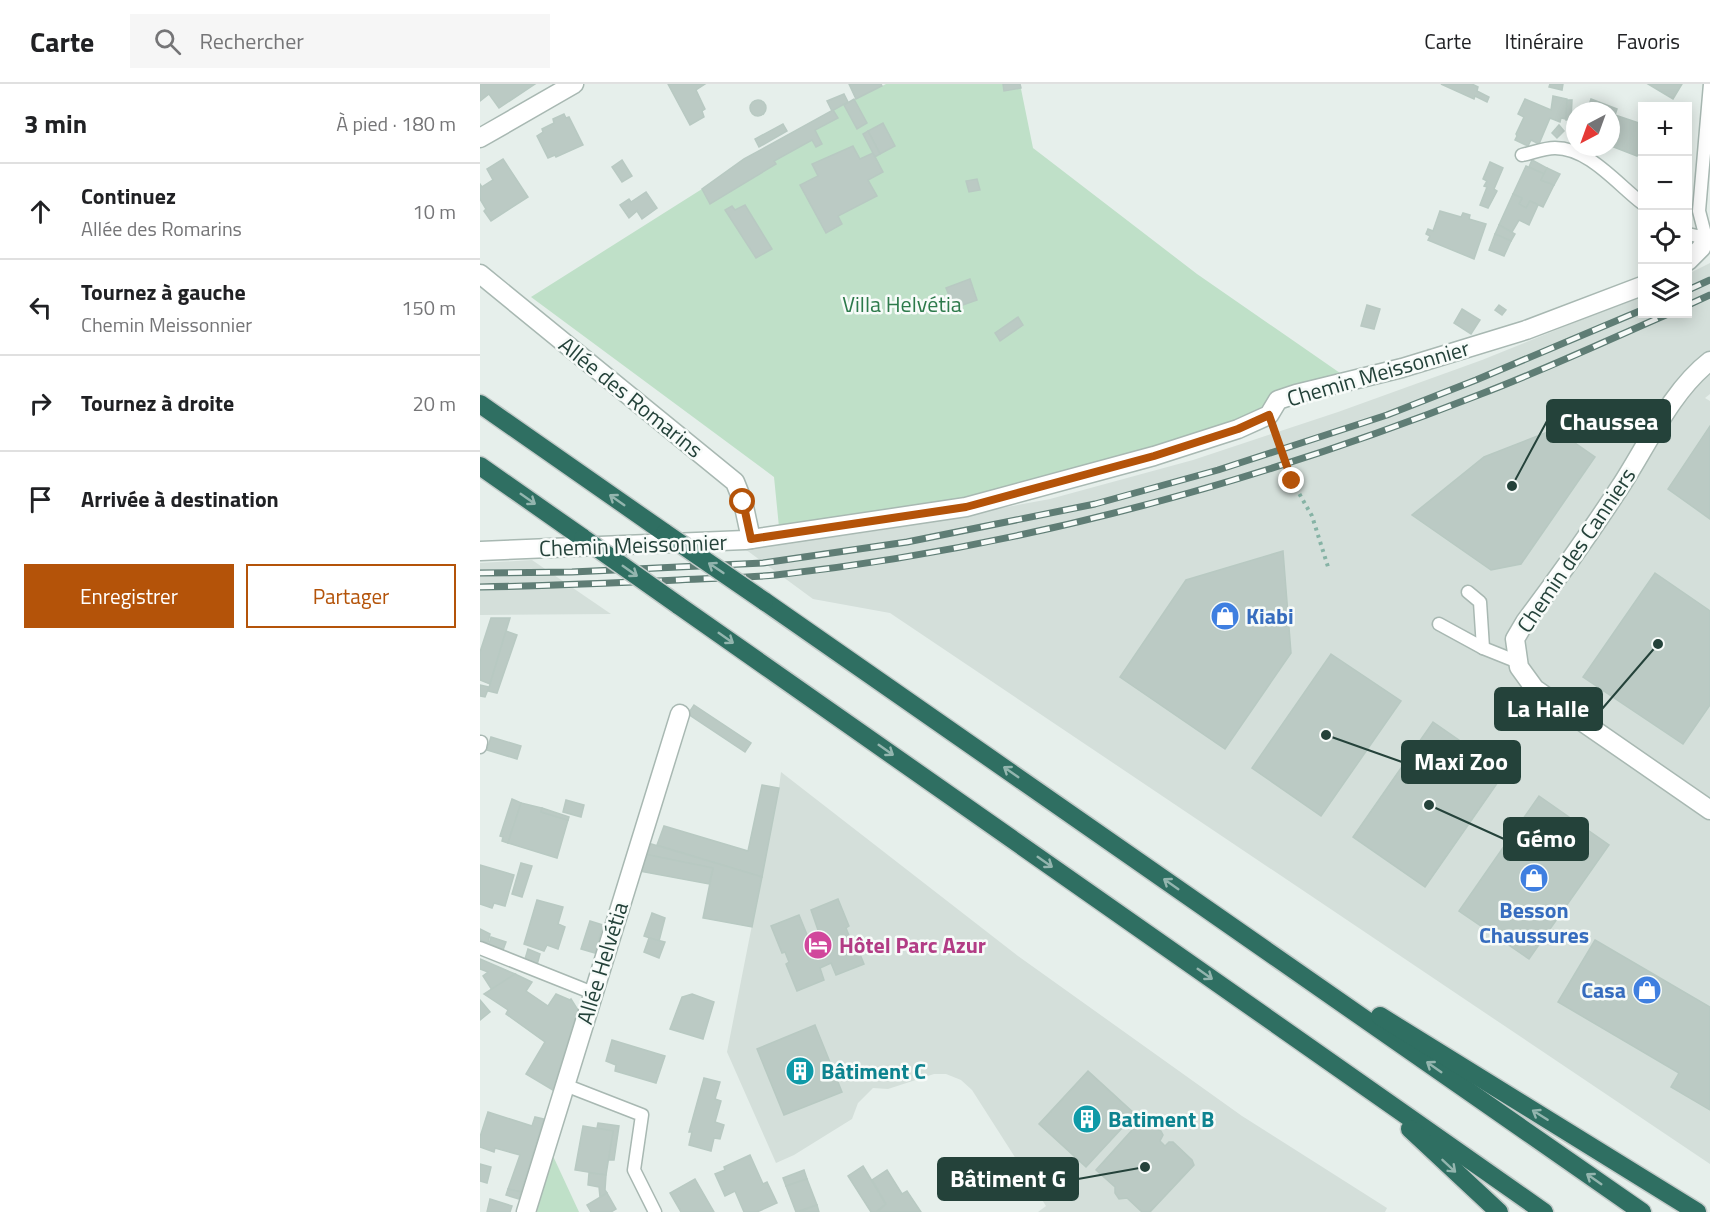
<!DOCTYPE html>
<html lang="fr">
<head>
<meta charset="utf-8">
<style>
	body { margin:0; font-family:"Titillium Web",sans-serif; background:#f6f6f6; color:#202124 }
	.controls { position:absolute; right:18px; top:18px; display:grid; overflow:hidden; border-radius:0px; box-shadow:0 3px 15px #0003 }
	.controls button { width:54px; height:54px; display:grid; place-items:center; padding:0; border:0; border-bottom:2px solid #e0e0e0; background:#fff; color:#202124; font:30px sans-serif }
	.compass { position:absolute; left:1086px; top:18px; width:54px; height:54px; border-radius:50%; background:#fff; box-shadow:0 3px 15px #0003; rotate:221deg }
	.stop { position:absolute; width:18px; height:18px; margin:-14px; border:4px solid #b45309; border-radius:50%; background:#fff }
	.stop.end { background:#b45309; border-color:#fff; box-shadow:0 2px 6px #0008 }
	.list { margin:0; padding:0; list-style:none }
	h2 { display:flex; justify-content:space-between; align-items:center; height:78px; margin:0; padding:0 24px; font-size:26px }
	h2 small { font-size:20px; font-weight:400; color:#757577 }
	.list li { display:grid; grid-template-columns:39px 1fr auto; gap:18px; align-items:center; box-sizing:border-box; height:96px; padding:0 24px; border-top:2px solid #e0e0e0 }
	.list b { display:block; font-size:22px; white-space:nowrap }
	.list p { margin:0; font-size:20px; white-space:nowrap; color:#757577 }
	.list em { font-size:20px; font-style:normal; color:#757577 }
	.actions { display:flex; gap:12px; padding:18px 24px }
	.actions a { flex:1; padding:14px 0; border:2px solid #b45309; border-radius:0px; text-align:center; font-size:21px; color:#b45309 }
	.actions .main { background:#b45309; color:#fff }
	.icon { flex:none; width:33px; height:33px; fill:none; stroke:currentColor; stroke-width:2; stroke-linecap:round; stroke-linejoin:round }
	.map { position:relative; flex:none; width:1230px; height:1128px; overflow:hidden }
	header { display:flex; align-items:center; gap:36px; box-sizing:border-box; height:84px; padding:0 30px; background:#fff; border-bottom:2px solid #e0e0e0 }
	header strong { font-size:28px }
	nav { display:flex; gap:33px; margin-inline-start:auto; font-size:21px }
	.search { width:420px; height:54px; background:#f6f6f6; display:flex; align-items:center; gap:15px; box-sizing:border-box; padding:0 21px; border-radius:0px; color:#757577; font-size:22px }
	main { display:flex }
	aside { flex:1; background:#fff }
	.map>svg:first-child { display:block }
</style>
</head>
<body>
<header>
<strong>Carte</strong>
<div class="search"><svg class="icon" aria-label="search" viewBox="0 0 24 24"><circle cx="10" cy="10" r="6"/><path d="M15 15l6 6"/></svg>Rechercher</div>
<nav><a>Carte</a><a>Itinéraire</a><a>Favoris</a></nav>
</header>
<main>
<aside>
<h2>3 min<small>À pied · 180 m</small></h2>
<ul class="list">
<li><svg class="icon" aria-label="ahead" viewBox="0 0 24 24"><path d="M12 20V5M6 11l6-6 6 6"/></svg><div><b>Continuez</b><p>Allée des Romarins</p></div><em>10 m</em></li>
<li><svg class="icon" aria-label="left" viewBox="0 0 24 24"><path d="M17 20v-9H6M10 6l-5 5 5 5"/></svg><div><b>Tournez à gauche</b><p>Chemin Meissonnier</p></div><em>150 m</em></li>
<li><svg class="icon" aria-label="right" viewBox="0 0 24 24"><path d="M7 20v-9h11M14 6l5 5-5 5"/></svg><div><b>Tournez à droite</b></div><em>20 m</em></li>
<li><svg class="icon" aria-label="arrive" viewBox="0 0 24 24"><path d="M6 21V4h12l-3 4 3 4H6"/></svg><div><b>Arrivée à destination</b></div></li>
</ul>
<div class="actions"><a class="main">Enregistrer</a><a>Partager</a></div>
</aside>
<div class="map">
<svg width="1230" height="1128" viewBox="0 0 1230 1128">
	<rect width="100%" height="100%" fill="#e6efeb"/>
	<g fill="#d4dfda">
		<polygon points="1230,179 1230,310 1225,314 1230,317 1230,1080 410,529 333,515 265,465 402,446 570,415 713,376 858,328 1002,276 1162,211 1162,230 1208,230 1208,190"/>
		<polygon points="52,476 131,530 0,531 0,479"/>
		<polygon points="301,688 538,872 762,1032 907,1124 905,1128 558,1128 566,1122 492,1006 481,996 466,990 454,990 408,1005 393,1004 378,1019 372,1035 314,1071 296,1079 247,968 299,704"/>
	</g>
	<g fill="#bfe0c8">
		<polygon points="406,0 540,0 553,64 717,190 860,289 790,310 780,333 554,399 435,424 299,443 294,393 51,213 222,105 264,75 353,26"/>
		<polygon points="73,1072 99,1128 56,1128"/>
	</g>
	<g fill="#bbcac4" stroke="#b8c9c2" stroke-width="1.5">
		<polygon points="0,0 55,0 19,24 9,10 0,17"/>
		<polygon points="188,0 225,0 216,6 225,25 222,27 224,33 210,41"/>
		<polygon points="369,0 401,0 402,2 376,15"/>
		<polygon points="523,0 540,0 541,4 524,7"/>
		<polygon points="961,0 992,0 998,3 997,7 1009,13 1007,18 995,12 994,15"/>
		<polygon points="1070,0 1083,0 1082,6 1069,3"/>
		<polygon points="1168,0 1202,0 1193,15"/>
		<polygon points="364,10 368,18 352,27 347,17"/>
		<polygon points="1073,12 1087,15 1086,35 1081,34 1080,38 1070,34 1059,60 1051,56 1048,62 1035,56 1037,52 1036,50 1044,33 1038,30 1045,15 1071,26"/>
		<polygon points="374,15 387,39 377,45 364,21"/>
		<polygon points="1111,15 1137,25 1135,31 1162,40 1162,67 1160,66 1157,72 1131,62 1131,27 1107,27"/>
		<polygon points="1087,16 1092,16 1091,36 1086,36"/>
		<circle cx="278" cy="24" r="8"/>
		<polygon points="353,26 358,34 335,46 342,60 336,63 332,56 294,77 296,80 230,120 222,105 264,75"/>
		<polygon points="84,30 86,34 89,33 103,61 76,73 75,71 68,74 57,52 63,48 62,45 74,39 73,35"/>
		<polygon points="403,39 415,62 400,70 388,47"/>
		<polygon points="303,40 307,47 279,63 275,55"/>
		<polygon points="1079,41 1084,47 1077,54 1072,49"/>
		<polygon points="388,47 400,70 395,73 383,50"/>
		<polygon points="373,62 380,75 393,69 403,88 388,96 397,112 358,132 362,140 346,149 320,101 338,92 332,80"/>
		<polygon points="23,75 48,113 11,137 4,127 6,125 0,115 0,100 2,103 13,96 7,85"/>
		<polygon points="142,76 152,92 142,98 132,83"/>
		<polygon points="1052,76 1067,84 1064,90 1049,83"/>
		<polygon points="1010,78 1023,84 1014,105 1017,107 1008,124 1000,121 1007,103 1004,102 1007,97 1003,95"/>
		<polygon points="1046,82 1064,90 1061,96 1074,101 1063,123 1050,117 1046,124 1039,120 1042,114 1033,110"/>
		<polygon points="1067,84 1080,90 1074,101 1061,96"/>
		<polygon points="497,95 500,106 489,108 486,97"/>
		<polygon points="166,108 177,124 162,135 157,127 149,134 140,121 149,115 151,118"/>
		<polygon points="1033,110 1042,114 1039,120 1046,124 1050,117 1058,121 1049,141 1039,136 1032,148 1019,141"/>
		<polygon points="265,121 292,165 276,174 245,126 252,122 255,126"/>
		<polygon points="960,127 981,133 983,129 990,131 989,135 1006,140 994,175 948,156 950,152 946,150 948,145 953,147"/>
		<polygon points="1019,141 1035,150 1031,157 1015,150"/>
		<polygon points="1015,150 1031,157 1024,172 1009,166"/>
		<polygon points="490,195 497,216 474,224 466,204"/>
		<polygon points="887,221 900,225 894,245 881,242"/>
		<polygon points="1019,221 1026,226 1022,231 1015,226"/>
		<polygon points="982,225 1000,236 991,250 974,239"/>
		<polygon points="538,233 543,241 520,257 515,249"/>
		<polygon points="1230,342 1230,435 1188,405"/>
		<polygon points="1075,345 1115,373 1041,480 1011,486 932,431 1004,373"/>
		<polygon points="803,467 811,569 745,665 640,593 706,496"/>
		<polygon points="1175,489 1230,527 1230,621 1203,660 1103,593"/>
		<polygon points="11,534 30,534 10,600 0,596 0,568"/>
		<polygon points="26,547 37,551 17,609 8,607"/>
		<polygon points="851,570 921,617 841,732 772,684"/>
		<polygon points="0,601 9,603 5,613 0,612"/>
		<polygon points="214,621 271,659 265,668 208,630"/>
		<polygon points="953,638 1025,688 945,803 873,753"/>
		<polygon points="11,653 41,662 37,675 7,666"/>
		<polygon points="282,701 299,704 282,793 177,761 184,742 268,767"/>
		<polygon points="1059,712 1129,761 1049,875 979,827"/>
		<polygon points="32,715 41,719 28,759 22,757 23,753 20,752"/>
		<polygon points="86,716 104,721 101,733 83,728"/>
		<polygon points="41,719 62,724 61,728 88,736 77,774 28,759"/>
		<polygon points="62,724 89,733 88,736 61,728"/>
		<polygon points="168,759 282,793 272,843 223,834 233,784 164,770"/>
		<polygon points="164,770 233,784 229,800 159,787"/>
		<polygon points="41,779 52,782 42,813 32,810"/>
		<polygon points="0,781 34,791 25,822 14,819 12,824 0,820"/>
		<polygon points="358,815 369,842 366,844 370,854 373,853 384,880 356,891 351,879 340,884 344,896 317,907 306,880 309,878 305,868 302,869 291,842 319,831 328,853 339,849 331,826"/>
		<polygon points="57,816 83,823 78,840 85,843 78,865 67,861 64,867 44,860"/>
		<polygon points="172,829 185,834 179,857 164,852"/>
		<polygon points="110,837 123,841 115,869 101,865"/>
		<polygon points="0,845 10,850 8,859 0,856"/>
		<polygon points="11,853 26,858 23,866 9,860"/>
		<polygon points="169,854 185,858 179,874 164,868"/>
		<polygon points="1115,856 1230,923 1230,1026 1191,1003 1199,989 1078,918"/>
		<polygon points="48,865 60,870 57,881 45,875"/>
		<polygon points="0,875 35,890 12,906 3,892 8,888 0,885"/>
		<polygon points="35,890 52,898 46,907 68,922 76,910 90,916 91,915 98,926 73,1006 46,990 65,958 26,930 28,926 4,910"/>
		<polygon points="212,910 234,918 223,955 190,945 202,913"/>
		<polygon points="0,916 10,928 0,936"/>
		<polygon points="335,941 362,1008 304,1031 277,965"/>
		<polygon points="132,956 185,972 176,999 135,987 136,981 126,977"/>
		<polygon points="608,987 655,1030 606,1083 559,1040"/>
		<polygon points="224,994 240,998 235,1015 241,1017 235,1038 244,1041 240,1055 234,1054 231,1067 209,1061 212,1048 209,1048"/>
		<polygon points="8,1028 52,1042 55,1033 64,1035 41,1108 28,1105 40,1071 15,1064 14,1068 0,1063 0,1053"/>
		<polygon points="662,1035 671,1043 681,1047 683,1051 680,1057 685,1062 689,1058 693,1058 712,1076 714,1081 670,1128 662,1128 647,1114 639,1115 635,1109 635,1103 616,1086"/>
		<polygon points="118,1039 139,1042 134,1076 128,1076 133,1047 117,1044"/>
		<polygon points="103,1042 133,1047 126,1091 95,1086"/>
		<polygon points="270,1071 283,1100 287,1098 297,1119 277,1128 264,1128 255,1107 245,1112 235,1090 245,1086 244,1083"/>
		<polygon points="0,1080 11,1083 7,1099 0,1097"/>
		<polygon points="383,1082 406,1120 396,1128 391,1128 368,1092"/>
		<polygon points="324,1086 327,1095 306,1102 303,1094"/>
		<polygon points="407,1086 422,1110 427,1107 441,1128 397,1128 406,1120 392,1096"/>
		<polygon points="109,1089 126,1091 125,1106 127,1109 120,1113 119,1103 108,1101"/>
		<polygon points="215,1095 234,1128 201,1128 190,1109"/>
		<polygon points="327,1095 337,1121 316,1128 306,1102"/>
		<polygon points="28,1105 41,1108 39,1115 26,1111"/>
		<polygon points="127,1109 136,1125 131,1128 111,1128 107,1121"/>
		<polygon points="10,1115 32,1122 30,1128 7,1128"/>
		<polygon points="337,1121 339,1128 319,1128"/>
	</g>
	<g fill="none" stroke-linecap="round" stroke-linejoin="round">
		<g stroke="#a8b8b2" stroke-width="15">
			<g id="lane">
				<path d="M 1042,71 C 1052,69 1064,64 1075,64 C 1109,64 1137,100 1162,119"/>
				<polyline points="1208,150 1226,154 1219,127 1230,0"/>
				<polyline points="988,508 1000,518 1003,564"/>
				<polyline points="959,540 1003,564 1038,578"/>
				<polyline points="0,663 1,658"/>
				<polyline points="0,864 113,909"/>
				<polyline points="85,1001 162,1031 154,1086 175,1128"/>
			</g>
		</g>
		<g stroke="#a8b8b2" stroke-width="21">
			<g id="street">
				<polyline points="0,54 94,0"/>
				<polyline points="1208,177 1221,164 1226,154"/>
				<polyline points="0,190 255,398 263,418 271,455"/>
				<path d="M 1230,277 C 1191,307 1167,362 1140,403 C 1110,449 1078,494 1045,538 L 1035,555 L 1039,583 L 1055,605 L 1230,726"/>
				<polyline points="0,467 265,456 486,423 674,372 758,345 789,331 798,316 816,310 922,284 1046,246 1162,202"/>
				<polyline points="46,1128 200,630"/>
			</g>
		</g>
		<g stroke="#c2cac8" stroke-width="21">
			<g id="highway">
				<polyline points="0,320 185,449"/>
				<polyline points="0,382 103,454"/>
				<polyline points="284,517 1162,1128"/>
				<polyline points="198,521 1064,1128"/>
				<polyline points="900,932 1217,1128"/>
				<polyline points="930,1045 1019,1128"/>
			</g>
		</g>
		<polyline stroke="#86b3a5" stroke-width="4" stroke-dasharray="3 4.5" stroke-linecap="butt" points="812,397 832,432 849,486"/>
		<use href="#lane" stroke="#fff" stroke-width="12"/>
		<use href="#street" stroke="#fff" stroke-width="18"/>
		<use href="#highway" stroke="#2f6f62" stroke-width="18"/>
		<g stroke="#5f7d75" stroke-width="7">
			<g id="rail">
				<polyline points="1208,206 1230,196"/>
				<polyline points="1208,221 1230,211"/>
				<polyline points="0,489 92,488 283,479 427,458 615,420 738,386 907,331 996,296 1162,226"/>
				<path d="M 0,503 C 66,502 132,499 198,496 C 230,494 264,494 296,491 C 538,464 775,399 1001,310 C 1064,286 1126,257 1188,230"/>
			</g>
		</g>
		<use href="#rail" stroke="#f7fbf9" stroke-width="4.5" stroke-dasharray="14" stroke-linecap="butt"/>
		<g stroke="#c2cac8" stroke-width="21" stroke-linecap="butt">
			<g id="highway-bridge">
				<polyline points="185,449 284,517"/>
				<polyline points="103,454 198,521"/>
			</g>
		</g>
		<polyline stroke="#86b3a5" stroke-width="4" stroke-dasharray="3 4.5" stroke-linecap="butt" points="789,331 812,397"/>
		<use href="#highway-bridge" stroke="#2f6f62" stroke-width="18"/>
	</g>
	<defs><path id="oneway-shaft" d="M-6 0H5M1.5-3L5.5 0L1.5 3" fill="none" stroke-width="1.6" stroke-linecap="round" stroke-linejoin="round" transform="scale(1.5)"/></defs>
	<g stroke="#93b5ae">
		<use href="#oneway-shaft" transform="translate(48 415) rotate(35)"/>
		<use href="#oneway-shaft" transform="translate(137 416) rotate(-145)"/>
		<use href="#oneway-shaft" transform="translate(236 484) rotate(-146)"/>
		<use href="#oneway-shaft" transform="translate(150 487) rotate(35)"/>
		<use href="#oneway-shaft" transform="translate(246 554) rotate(35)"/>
		<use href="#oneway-shaft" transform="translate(406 666) rotate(35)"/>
		<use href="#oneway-shaft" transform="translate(531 688) rotate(-145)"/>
		<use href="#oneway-shaft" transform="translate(565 778) rotate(35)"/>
		<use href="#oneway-shaft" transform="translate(691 800) rotate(-145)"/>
		<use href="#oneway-shaft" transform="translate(725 890) rotate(35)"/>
		<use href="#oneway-shaft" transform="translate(954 983) rotate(-145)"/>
		<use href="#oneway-shaft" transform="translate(1060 1031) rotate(-148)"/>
		<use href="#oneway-shaft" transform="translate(969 1082) rotate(43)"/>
		<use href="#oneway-shaft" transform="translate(1114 1095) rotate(-145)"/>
	</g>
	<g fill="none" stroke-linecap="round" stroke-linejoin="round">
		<polyline stroke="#b45309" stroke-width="8" points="263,418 271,455 486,423 674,372 758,345 789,331 812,397"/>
	</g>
	<defs>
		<g id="shop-disc" transform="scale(1.5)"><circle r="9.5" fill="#3f7fe0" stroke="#f7fbf9"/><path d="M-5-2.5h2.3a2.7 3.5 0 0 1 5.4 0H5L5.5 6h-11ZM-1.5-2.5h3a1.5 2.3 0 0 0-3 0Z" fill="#fff"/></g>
		<g id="hotel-disc" transform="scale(1.5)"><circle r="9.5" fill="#d1479c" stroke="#f7fbf9"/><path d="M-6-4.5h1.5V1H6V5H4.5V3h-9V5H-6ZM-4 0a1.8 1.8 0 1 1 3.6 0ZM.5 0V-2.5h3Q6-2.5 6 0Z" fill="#fff"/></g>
		<g id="building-disc" transform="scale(1.5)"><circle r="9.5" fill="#0f9aa8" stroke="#f7fbf9"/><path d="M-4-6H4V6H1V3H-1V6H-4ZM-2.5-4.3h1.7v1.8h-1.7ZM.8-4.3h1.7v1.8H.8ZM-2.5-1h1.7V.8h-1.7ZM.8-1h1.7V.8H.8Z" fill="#fff"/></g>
	</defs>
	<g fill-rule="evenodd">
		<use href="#shop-disc" x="745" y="532"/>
		<use href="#shop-disc" x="1054" y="794"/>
		<use href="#hotel-disc" x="338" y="861"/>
		<use href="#shop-disc" x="1167" y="906"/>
		<use href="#building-disc" x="320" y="987"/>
		<use href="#building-disc" x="607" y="1035"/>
	</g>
	<g text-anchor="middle" stroke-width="5" stroke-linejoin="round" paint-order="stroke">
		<g font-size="22" fill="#2d7a4b" stroke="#f7fbf9">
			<text x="422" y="228">Villa Helvétia</text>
		</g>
		<g font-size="22" fill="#24423a" stroke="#f7fbf9">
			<text transform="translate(898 289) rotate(-16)" y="8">Chemin Meissonnier</text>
			<text transform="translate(151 313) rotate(39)" y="8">Allée des Romarins</text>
			<text transform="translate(153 461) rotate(-2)" y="8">Chemin Meissonnier</text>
			<text transform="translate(1096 466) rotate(-56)" y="8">Chemin des Canniers</text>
			<text transform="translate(122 879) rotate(-73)" y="8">Allée Helvétia</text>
		</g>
		<g font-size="22" font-weight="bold" fill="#366cbe" stroke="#f7fbf9" text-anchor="start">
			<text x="766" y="540">Kiabi</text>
			<text x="1054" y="834" text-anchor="middle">Besson<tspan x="1054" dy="25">Chaussures</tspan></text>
			<text x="1146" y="914" text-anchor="end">Casa</text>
		</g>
		<g font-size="22" font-weight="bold" fill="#b23c85" stroke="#f7fbf9" text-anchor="start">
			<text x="359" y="869">Hôtel Parc Azur</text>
		</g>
		<g font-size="22" font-weight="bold" fill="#0d838f" stroke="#f7fbf9" text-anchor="start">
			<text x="341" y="995">Bâtiment C</text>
			<text x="628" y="1043">Batiment B</text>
		</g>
	</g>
	<path fill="none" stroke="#24423a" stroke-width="2" d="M1032 402L1067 337M1178 560L1122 625M846 651L922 678M949 721L1024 755M665 1083L598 1095"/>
	<g fill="#24423a" stroke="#f7fbf9" stroke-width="2">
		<circle cx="1032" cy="402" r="6"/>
		<circle cx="1178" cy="560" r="6"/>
		<circle cx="846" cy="651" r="6"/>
		<circle cx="949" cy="721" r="6"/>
		<circle cx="665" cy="1083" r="6"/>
	</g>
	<g fill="#24423a" stroke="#24423a" stroke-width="2">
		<rect x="1067" y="316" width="123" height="42" rx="6"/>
		<rect x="1015" y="604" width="107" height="42" rx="6"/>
		<rect x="922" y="657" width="118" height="42" rx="6"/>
		<rect x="1024" y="734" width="84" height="42" rx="6"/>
		<rect x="458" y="1074" width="140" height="42" rx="6"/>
	</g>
	<g font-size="24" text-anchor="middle" font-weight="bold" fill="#fff">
		<text x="1129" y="346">Chaussea</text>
		<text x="1068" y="633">La Halle</text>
		<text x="981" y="686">Maxi Zoo</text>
		<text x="1066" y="763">Gémo</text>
		<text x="528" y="1103">Bâtiment G</text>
	</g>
</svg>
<div class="controls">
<button>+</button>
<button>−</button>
<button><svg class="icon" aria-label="locate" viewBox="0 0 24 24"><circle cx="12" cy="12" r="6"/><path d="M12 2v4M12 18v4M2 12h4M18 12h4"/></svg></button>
<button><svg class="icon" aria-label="layers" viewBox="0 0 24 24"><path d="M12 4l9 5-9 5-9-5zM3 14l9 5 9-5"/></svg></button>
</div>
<svg class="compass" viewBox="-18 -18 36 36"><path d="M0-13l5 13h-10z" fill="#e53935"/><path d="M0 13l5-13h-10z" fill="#757577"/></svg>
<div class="stop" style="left:263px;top:418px"></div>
<div class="stop end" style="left:812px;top:397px"></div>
</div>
</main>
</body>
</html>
